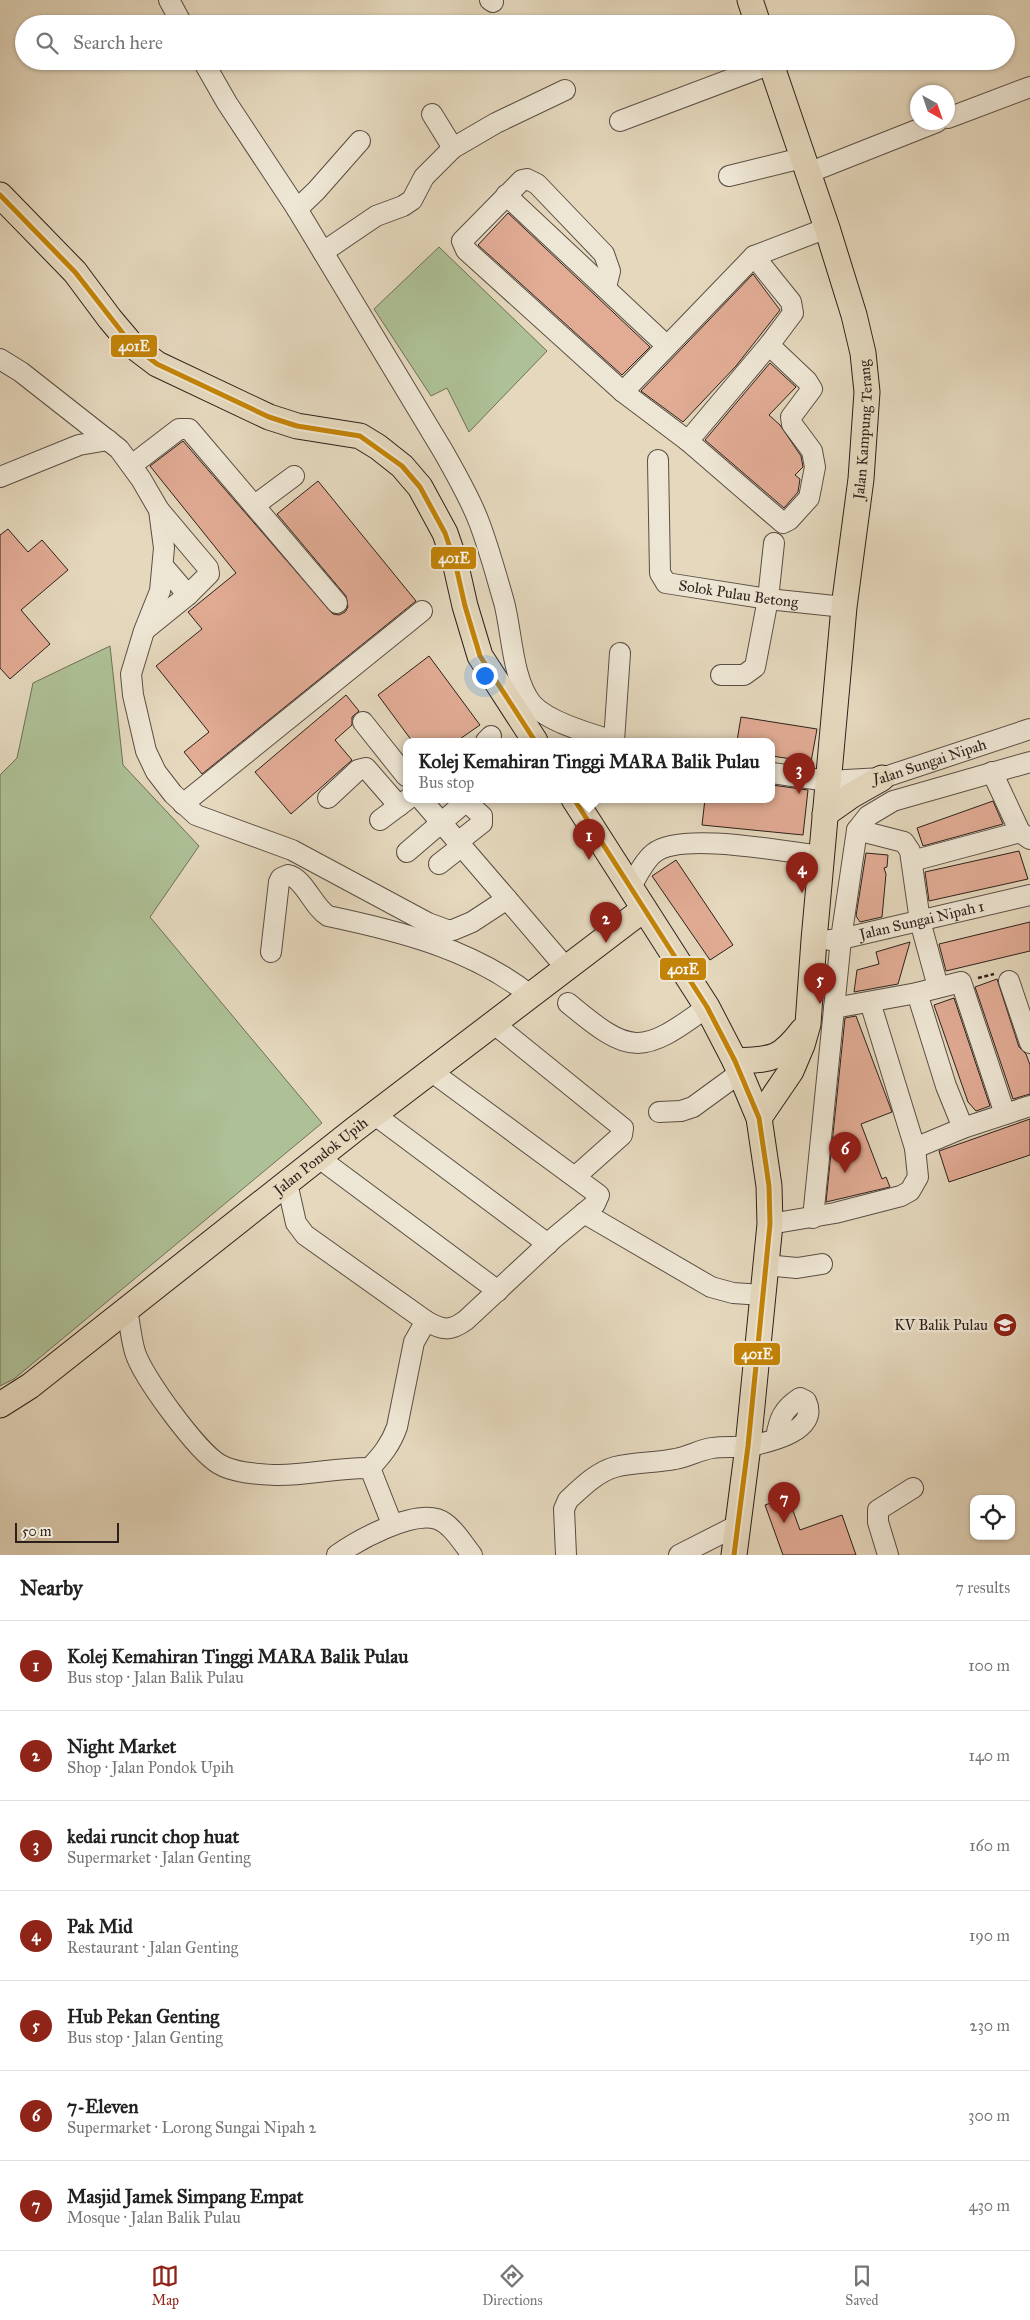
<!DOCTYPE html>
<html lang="en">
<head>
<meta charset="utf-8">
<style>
	body { margin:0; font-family:"IM FELL Great Primer",serif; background:#f6f6f6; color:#222 }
	.controls { position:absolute; right:15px; bottom:15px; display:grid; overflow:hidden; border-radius:10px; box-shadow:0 1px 4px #0004 }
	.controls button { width:45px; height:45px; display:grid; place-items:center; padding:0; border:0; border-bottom:1px solid #e0e0e0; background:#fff; color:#222; font:25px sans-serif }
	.compass { position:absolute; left:910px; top:85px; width:45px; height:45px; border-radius:50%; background:#fff; box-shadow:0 1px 4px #0004; rotate:140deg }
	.scale { position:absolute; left:15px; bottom:12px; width:104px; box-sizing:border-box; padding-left:5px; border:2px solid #2c201b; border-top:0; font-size:14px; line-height:18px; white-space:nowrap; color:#2c201b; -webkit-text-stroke:4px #eee6d4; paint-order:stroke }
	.you { position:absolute; left:484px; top:675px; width:18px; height:18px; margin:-12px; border:4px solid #fff; border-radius:50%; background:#1a73e8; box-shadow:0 0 0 8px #1a73e833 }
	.badge { display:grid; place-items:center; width:32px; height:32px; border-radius:50%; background:#8f2418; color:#fff; font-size:16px; font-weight:700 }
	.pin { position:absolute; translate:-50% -41px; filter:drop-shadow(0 1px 2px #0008) }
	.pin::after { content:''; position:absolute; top:26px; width:18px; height:15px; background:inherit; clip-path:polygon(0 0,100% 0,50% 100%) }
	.popup { position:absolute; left:403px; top:738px; width:372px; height:65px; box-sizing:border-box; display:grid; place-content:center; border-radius:10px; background:#fff; filter:drop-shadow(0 1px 4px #0005); font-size:16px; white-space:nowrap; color:#767676 }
	.popup b { font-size:19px; color:#222 }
	.popup::after { content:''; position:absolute; left:50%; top:100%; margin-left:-10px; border:10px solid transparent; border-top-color:#fff }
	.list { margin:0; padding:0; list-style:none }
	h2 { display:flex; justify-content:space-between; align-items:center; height:65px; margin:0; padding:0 20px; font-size:21px }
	h2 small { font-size:16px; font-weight:400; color:#767676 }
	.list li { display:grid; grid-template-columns:32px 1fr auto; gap:15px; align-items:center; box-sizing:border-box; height:90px; padding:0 20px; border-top:1px solid #e0e0e0 }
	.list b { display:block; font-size:19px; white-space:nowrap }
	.list p { margin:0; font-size:16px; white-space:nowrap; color:#767676 }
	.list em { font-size:16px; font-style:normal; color:#767676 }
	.icon { flex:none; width:28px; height:28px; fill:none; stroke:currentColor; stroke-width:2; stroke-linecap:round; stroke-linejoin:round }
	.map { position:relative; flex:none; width:1030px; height:1555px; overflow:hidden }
	.search { position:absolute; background:#fff; box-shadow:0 1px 4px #0004; left:15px; right:15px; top:15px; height:55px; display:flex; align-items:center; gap:12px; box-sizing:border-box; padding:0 18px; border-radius:28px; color:#767676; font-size:19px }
	.sheet { height:695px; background:#fff }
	nav { display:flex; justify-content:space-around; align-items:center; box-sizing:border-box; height:70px; border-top:1px solid #e0e0e0; background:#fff; font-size:14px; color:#767676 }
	nav a { display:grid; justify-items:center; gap:2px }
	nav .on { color:#8f2418 }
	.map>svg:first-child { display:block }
</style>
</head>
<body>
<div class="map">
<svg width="1030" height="1555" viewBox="0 0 1030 1555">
	<rect width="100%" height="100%" fill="#e5d8bd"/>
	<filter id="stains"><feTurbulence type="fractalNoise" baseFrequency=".004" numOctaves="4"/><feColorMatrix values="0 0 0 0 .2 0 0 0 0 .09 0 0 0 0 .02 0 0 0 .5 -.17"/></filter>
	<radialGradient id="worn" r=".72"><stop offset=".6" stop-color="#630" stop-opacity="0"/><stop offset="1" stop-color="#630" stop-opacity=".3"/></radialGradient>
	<g fill="#aec096" stroke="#6d7058">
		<polygon points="439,247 547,351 469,432 447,388 431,396 374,309"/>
		<polygon points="110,646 123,765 199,846 150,917 322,1123 14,1379 0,1386 0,775 17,758 33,683"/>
	</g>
	<g fill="#e1ab94" stroke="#2c201b">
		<polygon points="508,213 650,347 622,375 478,245"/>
		<polygon points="753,274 780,310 736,366 683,422 641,391"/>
		<polygon points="770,363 796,387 769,415 780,425 801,456 803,467 795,475 800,479 798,492 784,508 705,440"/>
		<polygon points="183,441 333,614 339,615 345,612 348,607 346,596 277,514 318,481 416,601 202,774 184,752 209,732 156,666 202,629 188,612 236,573 150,466"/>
		<polygon points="8,529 28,552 42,540 68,570 21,610 50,644 10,679 0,668 0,535"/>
		<polygon points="429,656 480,725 457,741 412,741 378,695"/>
		<polygon points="346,695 359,711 352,717 352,725 335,740 352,760 291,814 255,772"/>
		<polygon points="741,717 817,729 811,762 772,756 772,741 737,741"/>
		<polygon points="772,785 808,790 803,835 702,825 705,799 772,799"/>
		<polygon points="993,801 1003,824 923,846 917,828"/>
		<polygon points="1019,851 1028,879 929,901 925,872"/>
		<polygon points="866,853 888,855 887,867 884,868 886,874 882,917 860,922 856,916"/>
		<polygon points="676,860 733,945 710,960 652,876"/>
		<polygon points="1030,922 1030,951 946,971 939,944"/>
		<polygon points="910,942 898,984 854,992 857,970 879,964 876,952"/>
		<polygon points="997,979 1019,1047 1026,1054 1030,1065 1030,1094 1013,1099 975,987"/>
		<polygon points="954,998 990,1106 976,1111 968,1102 934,1005"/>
		<polygon points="856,1016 892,1112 861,1124 882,1179 886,1177 890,1187 826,1202 845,1018"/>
		<polygon points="1030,1119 1030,1155 949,1182 939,1151"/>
		<polygon points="788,1497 800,1530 842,1515 856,1555 783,1555 765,1505"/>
	</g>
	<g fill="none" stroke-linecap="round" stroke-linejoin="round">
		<g stroke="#5a4e44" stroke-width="22">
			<g id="minor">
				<polyline points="169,0 182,24"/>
				<polyline points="490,0 493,2"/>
				<path d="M 203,61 L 227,103 L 297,209 L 443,451 C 456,474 470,498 479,522 C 489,548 496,575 504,602 C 512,632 512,679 532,704 C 548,722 591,734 614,741"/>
				<polyline points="432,114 453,148"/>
				<polyline points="948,118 1030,87"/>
				<polyline points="620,121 771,64"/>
				<polyline points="808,173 937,122"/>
				<polyline points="729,176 802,158"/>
				<polyline points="506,195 667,346"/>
				<polyline points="297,209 316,191 360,141"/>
				<polyline points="323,252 376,216 403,206 412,200 424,177 453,148 496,123 565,90"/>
				<polyline points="606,287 610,271 604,254 537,184 527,179 522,180 462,241 466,250 623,392 688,441 783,523 789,520 809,498 815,467 812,451 792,424 791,417 812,389 807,381 769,345"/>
				<polyline points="0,359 21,372 119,449 141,479 159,510 164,548 160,591 144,631 131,674 133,695 146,751 156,772 173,794 196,815 292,850 428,923 447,930 453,930 472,922 507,899 566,968"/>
				<polyline points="623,392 754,256 827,228"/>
				<polyline points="688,441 769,345 793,313 791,302 754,256"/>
				<path id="s1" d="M 658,460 L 660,573 L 666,583 L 768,599 L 844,607"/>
				<polyline points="132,465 179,429 189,429 337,603"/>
				<polyline points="0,477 79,445 108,440"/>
				<polyline points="255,505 294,476"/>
				<polyline points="163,566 188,595"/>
				<polyline points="146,629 188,595 209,574 208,568 159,510"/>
				<polyline points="721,675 744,675 755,667 768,599 774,543"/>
				<polyline points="363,722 406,776"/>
				<polyline points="486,741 491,736"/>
				<polyline points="614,741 620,653"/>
				<polyline points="992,772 1020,832 1030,839"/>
				<path id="s2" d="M 772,773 L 828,781 L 882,778 L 1030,729"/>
				<polyline points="328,798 358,770 366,768 399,806"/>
				<polyline points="421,799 507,899"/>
				<polyline points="183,804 422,611"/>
				<polyline points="380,820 408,799"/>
				<polyline points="857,830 904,842 910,851 920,921 938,987"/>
				<polyline points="407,852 463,804 469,804 482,816 482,823 458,842"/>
				<polyline points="912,861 1020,832"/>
				<polyline points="439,864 462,846"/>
				<path d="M 631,887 C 637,876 644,861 654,853 C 681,831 785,852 821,856"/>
				<path id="s3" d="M 830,940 L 841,939 L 1030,895"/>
				<path d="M 271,952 L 279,882 L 281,878 L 288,875 C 304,878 313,907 328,916 C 399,931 472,949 530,995"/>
				<polyline points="1009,981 1030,1043"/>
				<polyline points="917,993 946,1086 963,1128"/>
				<path d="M 568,1003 C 630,1055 641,1056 707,1007"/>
				<polyline points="834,1008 917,993 961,982 1005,1114"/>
				<polyline points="493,1023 623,1128 622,1135 576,1176"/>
				<polyline points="659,1112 681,1111 693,1107 741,1072"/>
				<polyline points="375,1115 548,1244"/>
				<polyline points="915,1148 963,1128 1030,1106"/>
				<polyline points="319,1158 498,1291"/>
				<path d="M 287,1183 L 296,1223 L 305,1235 L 426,1321 C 442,1330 450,1332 466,1320 L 554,1238 L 595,1204 L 599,1195 L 432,1072"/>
				<polyline points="584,1213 711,1287 733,1293 763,1295"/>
				<polyline points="813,1218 841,939 857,830 868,816 893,801 1030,762"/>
				<polyline points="770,1224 835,1213 901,1196 910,1191 918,1177 915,1148 870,1002"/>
				<polyline points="765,1265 797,1268 822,1264"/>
				<path d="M 127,1310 C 130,1324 131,1339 135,1352 C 142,1376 197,1451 219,1464 C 234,1473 258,1474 275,1475 C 305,1476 339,1467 370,1468 L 392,1524"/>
				<path d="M 370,1468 C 382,1455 391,1444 397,1427 L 414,1342 L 426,1321"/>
				<path d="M 337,1555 C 358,1540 411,1511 437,1519 C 452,1524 463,1544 472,1555"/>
				<path d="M 566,1555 L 564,1509 L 568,1500 C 582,1487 597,1472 615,1467 C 634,1462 655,1463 675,1459 C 688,1457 699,1450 712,1448 C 724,1446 737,1448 750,1446 C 769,1442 820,1431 806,1401 L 800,1398 C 783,1409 779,1419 776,1438"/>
				<polyline points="679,1555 738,1525"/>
				<polyline points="888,1555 878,1522 878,1510 913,1488"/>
			</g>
		</g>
		<g stroke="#2c201b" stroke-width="27">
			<g id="major">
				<polyline points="750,0 758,24"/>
				<polyline points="0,195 75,272 110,319 132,345 157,364 269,417 297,426 360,436 378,447 402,466 420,487 445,533 455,562 465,606 480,656 535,741"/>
				<polyline points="574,799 707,1007 735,1061 759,1118 769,1186 770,1224 748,1446 734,1555"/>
				<polyline points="825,814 852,795 882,778"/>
				<path d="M 735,1061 C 771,1059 779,1061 802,1031"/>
				<path id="s4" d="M 759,1118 L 791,1071 L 802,1045 L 808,1024 L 814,940 L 844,607 L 861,479 L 867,392 L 863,353 L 854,315 L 827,228 L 770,61"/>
				<path id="s5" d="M 0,1405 L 30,1386 L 355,1129 L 644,909"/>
			</g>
		</g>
		<polyline stroke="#2c201b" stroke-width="2.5" stroke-dasharray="4 2.5" stroke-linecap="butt" points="978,978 994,974"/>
		<use href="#minor" stroke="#eee6d4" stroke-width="20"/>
		<use href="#major" stroke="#e5d8bd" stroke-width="25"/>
		<g stroke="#eee6d4" stroke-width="9">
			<g id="bus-1">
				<polyline points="0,195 75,272 132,345 157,364 269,417 297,426 360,436 402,466 420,487 445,533 455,562 465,606 480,656 535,741"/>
				<polyline points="574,799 707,1007 735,1061 759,1118 769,1186 770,1224 748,1446 734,1555"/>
			</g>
		</g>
		<use href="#bus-1" stroke="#c48407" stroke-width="5"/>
	</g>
	<defs>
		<g id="university-disc" transform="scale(1.25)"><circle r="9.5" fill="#8f2418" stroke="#eee6d4"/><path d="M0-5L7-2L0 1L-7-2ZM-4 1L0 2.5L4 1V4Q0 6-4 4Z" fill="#fff"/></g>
	</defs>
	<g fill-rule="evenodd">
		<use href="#university-disc" x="1005" y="1325"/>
	</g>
	<g text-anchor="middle" stroke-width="5" stroke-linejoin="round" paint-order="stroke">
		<g font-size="15" fill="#2c201b" stroke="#eee6d4">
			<text dy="5" stroke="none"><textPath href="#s4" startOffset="704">Jalan Kampung Terang</textPath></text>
			<text dy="5" stroke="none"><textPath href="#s1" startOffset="198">Solok Pulau Betong</textPath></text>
			<text dy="5" stroke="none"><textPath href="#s2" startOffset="161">Jalan Sungai Nipah</textPath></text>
			<text dy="5" stroke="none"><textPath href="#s3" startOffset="94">Jalan Sungai Nipah 1</textPath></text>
			<text dy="5" stroke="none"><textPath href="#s5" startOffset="406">Jalan Pondok Upih</textPath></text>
		</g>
		<g font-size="15" fill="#2c201b" stroke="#eee6d4" text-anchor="end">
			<text x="988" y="1330">KV Balik Pulau</text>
		</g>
	</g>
	<g stroke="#eee6d4" stroke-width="2">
		<rect x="110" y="334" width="48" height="24" rx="5" fill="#c48407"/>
		<rect x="430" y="546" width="47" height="24" rx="5" fill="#c48407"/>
		<rect x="659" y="957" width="48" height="24" rx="5" fill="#c48407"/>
		<rect x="733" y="1342" width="48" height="24" rx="5" fill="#c48407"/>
	</g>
	<g font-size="14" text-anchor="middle" font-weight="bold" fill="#fff">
		<text x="134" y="351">401E</text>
		<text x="454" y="563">401E</text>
		<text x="683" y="974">401E</text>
		<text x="757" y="1359">401E</text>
	</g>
	<rect width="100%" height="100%" filter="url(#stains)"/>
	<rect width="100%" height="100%" fill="url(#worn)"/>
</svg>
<div class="controls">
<button><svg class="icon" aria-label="locate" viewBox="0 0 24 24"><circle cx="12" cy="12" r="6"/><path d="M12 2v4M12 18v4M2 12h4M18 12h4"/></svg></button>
</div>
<svg class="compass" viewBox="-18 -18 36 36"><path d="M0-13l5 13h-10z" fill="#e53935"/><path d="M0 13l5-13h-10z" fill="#767676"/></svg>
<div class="scale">50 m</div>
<div class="you"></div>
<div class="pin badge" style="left:589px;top:860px">1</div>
<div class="popup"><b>Kolej Kemahiran Tinggi MARA Balik Pulau</b>Bus stop</div>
<div class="pin badge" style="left:606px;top:943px">2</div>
<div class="pin badge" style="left:799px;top:794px">3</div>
<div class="pin badge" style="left:802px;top:893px">4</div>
<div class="pin badge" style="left:820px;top:1004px">5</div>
<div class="pin badge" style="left:845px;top:1173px">6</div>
<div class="pin badge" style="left:784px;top:1523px">7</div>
<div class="search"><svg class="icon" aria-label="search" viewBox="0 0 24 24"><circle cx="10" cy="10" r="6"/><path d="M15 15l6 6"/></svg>Search here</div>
</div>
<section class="sheet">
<h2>Nearby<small>7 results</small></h2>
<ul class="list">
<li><span class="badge">1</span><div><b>Kolej Kemahiran Tinggi MARA Balik Pulau</b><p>Bus stop · Jalan Balik Pulau</p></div><em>100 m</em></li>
<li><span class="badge">2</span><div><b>Night Market</b><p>Shop · Jalan Pondok Upih</p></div><em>140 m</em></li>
<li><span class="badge">3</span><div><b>kedai runcit chop huat</b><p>Supermarket · Jalan Genting</p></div><em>160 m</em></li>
<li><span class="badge">4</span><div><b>Pak Mid</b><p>Restaurant · Jalan Genting</p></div><em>190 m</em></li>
<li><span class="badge">5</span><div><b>Hub Pekan Genting</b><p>Bus stop · Jalan Genting</p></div><em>230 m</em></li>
<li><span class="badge">6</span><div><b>7-Eleven</b><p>Supermarket · Lorong Sungai Nipah 2</p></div><em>300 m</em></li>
<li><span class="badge">7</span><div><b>Masjid Jamek Simpang Empat</b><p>Mosque · Jalan Balik Pulau</p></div><em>430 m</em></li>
</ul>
</section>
<nav>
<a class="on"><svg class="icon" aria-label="map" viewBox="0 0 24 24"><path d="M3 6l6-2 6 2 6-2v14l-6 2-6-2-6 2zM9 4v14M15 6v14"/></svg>Map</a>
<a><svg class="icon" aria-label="directions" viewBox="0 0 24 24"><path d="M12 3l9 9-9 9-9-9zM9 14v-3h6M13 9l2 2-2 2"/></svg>Directions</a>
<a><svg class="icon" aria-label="saved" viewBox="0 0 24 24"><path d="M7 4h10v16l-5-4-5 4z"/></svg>Saved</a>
</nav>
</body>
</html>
